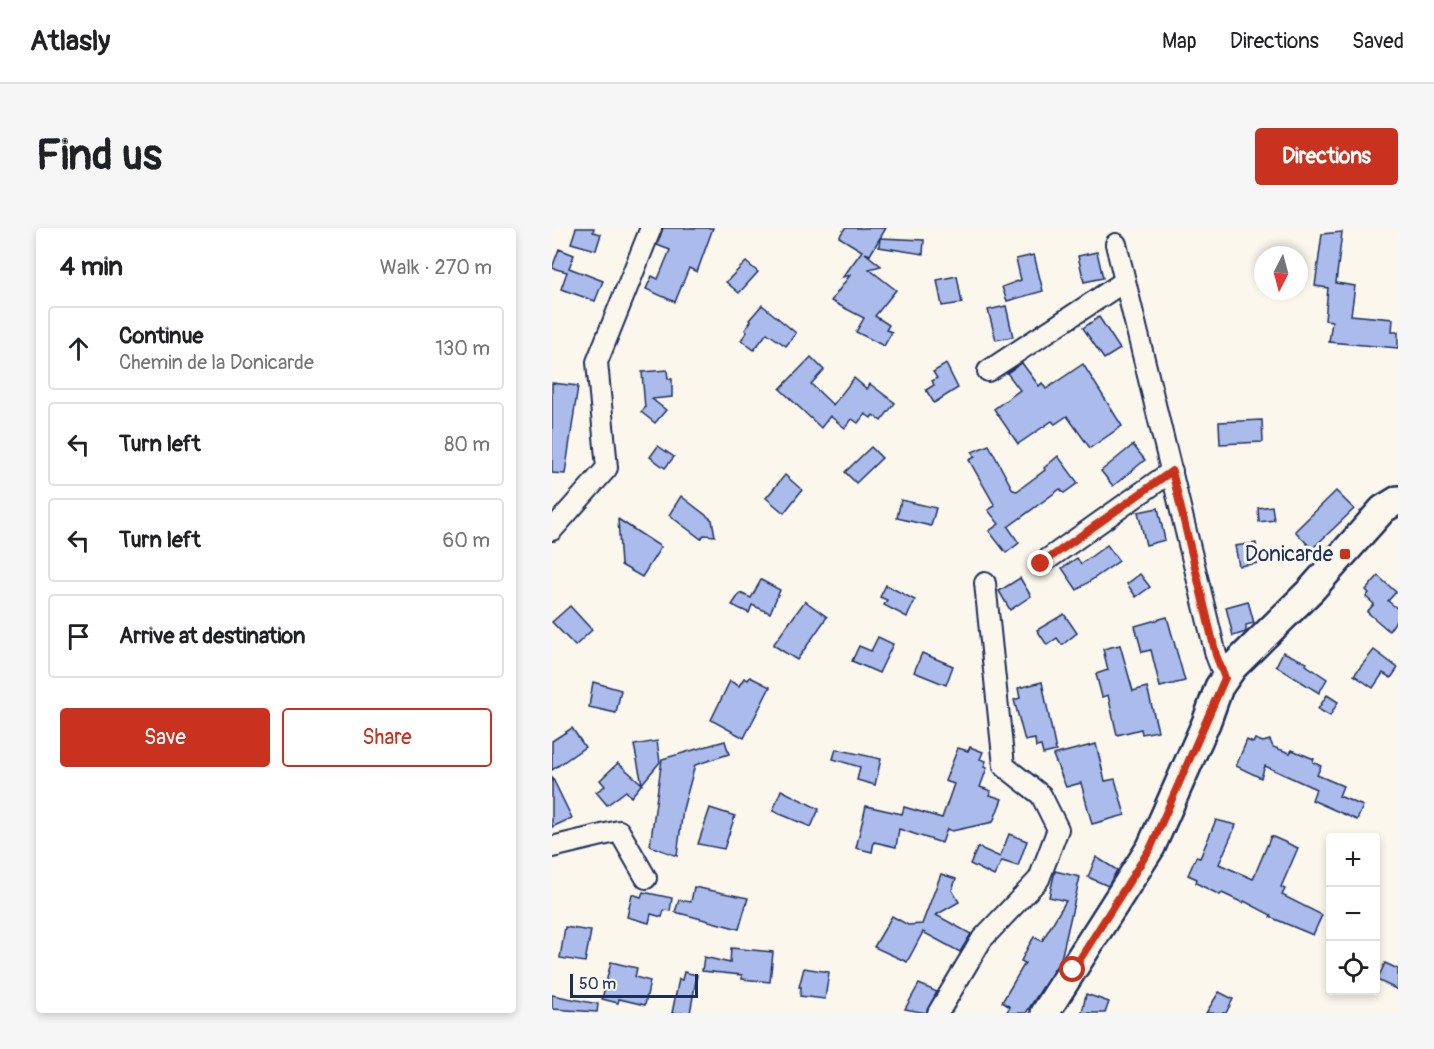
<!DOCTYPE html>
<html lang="en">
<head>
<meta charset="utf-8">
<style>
	body { margin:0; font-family:Pangolin,sans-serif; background:#f6f6f6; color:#202124 }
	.controls { position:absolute; right:18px; bottom:18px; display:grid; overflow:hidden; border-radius:6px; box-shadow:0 3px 9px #0003 }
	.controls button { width:54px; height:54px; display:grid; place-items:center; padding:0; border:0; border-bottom:2px solid #e0e0e0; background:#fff; color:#202124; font:30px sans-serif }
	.compass { position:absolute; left:702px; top:18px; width:54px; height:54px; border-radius:50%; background:#fff; box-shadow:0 3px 9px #0003; rotate:186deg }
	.scale { position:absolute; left:18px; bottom:15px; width:128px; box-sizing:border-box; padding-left:6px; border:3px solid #1b2f5e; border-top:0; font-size:16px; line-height:21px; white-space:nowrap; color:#1b2f5e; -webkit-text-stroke:4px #fbf7ec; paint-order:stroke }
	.stop { position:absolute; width:18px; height:18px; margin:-14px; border:4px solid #c8321e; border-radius:50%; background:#fff }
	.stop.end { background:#c8321e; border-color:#fff; box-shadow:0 2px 6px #0008 }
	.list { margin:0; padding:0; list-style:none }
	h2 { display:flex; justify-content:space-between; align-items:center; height:78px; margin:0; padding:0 24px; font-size:26px }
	h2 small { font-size:20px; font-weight:400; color:#757577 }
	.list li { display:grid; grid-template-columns:39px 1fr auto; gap:18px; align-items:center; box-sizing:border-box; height:84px; margin:0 12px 12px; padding:0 12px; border:2px solid #e0e0e0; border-radius:6px }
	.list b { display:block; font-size:22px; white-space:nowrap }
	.list p { margin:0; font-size:20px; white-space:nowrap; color:#757577 }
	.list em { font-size:20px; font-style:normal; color:#757577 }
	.actions { display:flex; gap:12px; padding:18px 24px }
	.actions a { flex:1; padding:14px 0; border:2px solid #c8321e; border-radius:6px; text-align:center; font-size:21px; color:#c8321e }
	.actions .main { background:#c8321e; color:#fff }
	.icon { flex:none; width:33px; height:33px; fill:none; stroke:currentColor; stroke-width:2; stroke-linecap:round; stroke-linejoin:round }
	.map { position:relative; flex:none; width:846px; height:785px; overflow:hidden; border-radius:6px }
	header { display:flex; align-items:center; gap:36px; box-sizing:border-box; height:84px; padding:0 30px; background:#fff; border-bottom:2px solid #e0e0e0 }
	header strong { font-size:28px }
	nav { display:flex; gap:33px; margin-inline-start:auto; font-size:21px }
	.intro { display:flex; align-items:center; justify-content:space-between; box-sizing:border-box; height:144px; padding:0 36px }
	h1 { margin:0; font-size:42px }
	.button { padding:15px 27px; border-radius:6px; background:#c8321e; color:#fff; font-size:21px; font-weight:700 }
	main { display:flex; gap:36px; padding:0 36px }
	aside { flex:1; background:#fff; border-radius:6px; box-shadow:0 3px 9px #0003 }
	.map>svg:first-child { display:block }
</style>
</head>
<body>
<header>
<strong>Atlasly</strong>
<nav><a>Map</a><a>Directions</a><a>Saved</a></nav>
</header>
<div class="intro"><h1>Find us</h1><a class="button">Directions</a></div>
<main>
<aside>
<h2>4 min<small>Walk · 270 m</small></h2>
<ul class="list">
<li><svg class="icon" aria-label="ahead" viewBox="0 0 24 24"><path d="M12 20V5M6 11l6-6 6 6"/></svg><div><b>Continue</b><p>Chemin de la Donicarde</p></div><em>130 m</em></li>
<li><svg class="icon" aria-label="left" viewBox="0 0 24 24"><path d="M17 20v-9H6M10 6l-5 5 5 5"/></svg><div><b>Turn left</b></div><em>80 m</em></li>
<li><svg class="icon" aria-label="left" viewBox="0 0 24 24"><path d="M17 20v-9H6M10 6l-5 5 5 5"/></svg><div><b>Turn left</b></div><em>60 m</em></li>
<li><svg class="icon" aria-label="arrive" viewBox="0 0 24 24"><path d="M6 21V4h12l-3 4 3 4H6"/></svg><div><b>Arrive at destination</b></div></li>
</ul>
<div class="actions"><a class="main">Save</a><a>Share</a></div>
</aside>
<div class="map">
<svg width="846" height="785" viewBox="0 0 846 785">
	<rect width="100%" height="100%" fill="#fbf7ec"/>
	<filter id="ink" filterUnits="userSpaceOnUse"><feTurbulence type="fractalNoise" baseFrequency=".0167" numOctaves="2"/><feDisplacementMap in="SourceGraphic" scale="12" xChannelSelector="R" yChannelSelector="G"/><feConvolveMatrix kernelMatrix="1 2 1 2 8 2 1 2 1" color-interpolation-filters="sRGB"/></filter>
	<g filter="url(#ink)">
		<g fill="#abbbeb" stroke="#1b2f5e" stroke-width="1.5">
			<polygon points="24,0 42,0 41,4 49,6 44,22 19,15"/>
			<polygon points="111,0 161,0 145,44 137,40 123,74 94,61 100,48 106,51 118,22 105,17"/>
			<polygon points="293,0 334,0 328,10 372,12 371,26 327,19 328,10 318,27 313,25 329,38 317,41 344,62 323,88 337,97 334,102 340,104 332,118 304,104 312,90 279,73 298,47 291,49 310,23 287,9"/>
			<polygon points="790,4 784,55 803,58 799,87 841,91 840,104 846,104 846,120 777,114 780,93 773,92 776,60 763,58 770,6"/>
			<polygon points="7,21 22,27 17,40 51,53 43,73 9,61 15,44 0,40"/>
			<polygon points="545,24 551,50 532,54 526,28"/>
			<polygon points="482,27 491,63 455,73 450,59 469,52 464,31"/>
			<polygon points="194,34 206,44 187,65 174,54"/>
			<polygon points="405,48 410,75 390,78 385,52"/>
			<polygon points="210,77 244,105 234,118 215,105 202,122 189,112 195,104 193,102 199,93 197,92"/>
			<polygon points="454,78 461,109 444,112 436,82"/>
			<polygon points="547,89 568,121 552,131 531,100"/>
			<polygon points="259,129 272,142 259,156 281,177 302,150 315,161 318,156 343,175 329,193 321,187 319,190 313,186 306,195 300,191 293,200 278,188 269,200 228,161"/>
			<polygon points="470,135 487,158 490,155 494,161 531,136 570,198 538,220 515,188 503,196 500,193 466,216 442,181 468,162 455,145"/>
			<polygon points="394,136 406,160 382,175 374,162 382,157 380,153 385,150 381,144"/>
			<polygon points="115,142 116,151 120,151 120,169 100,171 114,182 103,195 89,184 93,180 90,144"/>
			<polygon points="0,155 26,158 13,246 0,245"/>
			<polygon points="710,192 711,214 668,216 667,194"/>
			<polygon points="437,217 461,262 465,263 493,242 492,240 506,228 526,255 512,265 508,261 456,299 467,315 454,325 437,303 447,296 436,282 443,278 417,232 423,229 420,224"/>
			<polygon points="581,217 593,232 561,258 549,243"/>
			<polygon points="106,218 122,229 113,240 98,229"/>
			<polygon points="319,219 330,230 304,255 293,244"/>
			<polygon points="233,247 250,262 232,285 214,270"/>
			<polygon points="784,263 802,281 760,321 743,303"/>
			<polygon points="129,268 160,292 163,308 152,307 149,311 117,287"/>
			<polygon points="349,272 384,280 379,298 345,290"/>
			<polygon points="720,278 722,292 707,294 706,280"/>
			<polygon points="606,280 613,312 594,317 586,284"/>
			<polygon points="66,291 109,319 90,349 69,337"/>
			<polygon points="704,315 707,335 687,338 683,318"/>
			<polygon points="555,317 567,333 525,362 510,340 525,330 529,336"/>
			<polygon points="588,346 598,359 584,369 575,356"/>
			<polygon points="826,348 844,364 836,373 846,381 846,390 837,403 815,384 822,376 814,369 817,365 814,362"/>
			<polygon points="468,350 479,368 458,382 447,363"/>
			<polygon points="209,352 228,362 218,385 200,377 197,385 180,377 188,365 199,370"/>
			<polygon points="334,357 363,372 355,389 332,377 335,372 328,369"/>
			<polygon points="253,373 275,389 245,432 221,417"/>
			<polygon points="696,373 702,395 694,397 694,404 681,408 674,379"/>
			<polygon points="18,378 40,402 23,418 0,394"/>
			<polygon points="512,386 525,405 510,417 505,410 495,417 485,402"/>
			<polygon points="615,389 633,453 608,459 599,422 590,424 583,398"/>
			<polygon points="326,409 341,416 327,445 300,433 307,418 319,423"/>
			<polygon points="568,417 581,463 595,459 606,503 590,506 589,501 565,507 556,467 550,469 544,446 556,442 551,421"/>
			<polygon points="822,422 846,440 839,450 831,445 821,460 802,447"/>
			<polygon points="731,424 755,435 754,437 775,451 767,465 724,438"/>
			<polygon points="370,425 401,438 394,457 362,444"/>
			<polygon points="198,449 218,459 192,510 159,492 178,453 187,458 192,450 196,452"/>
			<polygon points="41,454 69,462 64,485 37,479"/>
			<polygon points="490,454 504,523 491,526 489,518 484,519 483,511 473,513 462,472 468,470 466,460"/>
			<polygon points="775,467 786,474 778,488 766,481"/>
			<polygon points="20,500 33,519 0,542 0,513"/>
			<polygon points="703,511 711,514 718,512 721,519 738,525 740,522 762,531 761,534 769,538 765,547 791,558 787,568 811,578 805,592 760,572 764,561 713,538 709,550 684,538 695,512 701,515"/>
			<polygon points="105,513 108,534 79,569 74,563 55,577 44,564 53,558 48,552 66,535 90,556 82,517"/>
			<polygon points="173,513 177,526 143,537 131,581 125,628 98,618 110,531"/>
			<polygon points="544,516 553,553 563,551 573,587 540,596 529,555 514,559 501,527"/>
			<polygon points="418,519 431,524 428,531 434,533 432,539 435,540 428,559 439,563 438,567 450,571 441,594 400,603 395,601 390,615 347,601 344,619 322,614 320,624 304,620 314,578 350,586 352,579 390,590 402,556 393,553 406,520 416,523"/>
			<polygon points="284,521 329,531 323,557 305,552 308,539 281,531"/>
			<polygon points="0,549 20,590 0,599"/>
			<polygon points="229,562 267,581 259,599 221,583"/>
			<polygon points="158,580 183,588 172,621 146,616"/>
			<polygon points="664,592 684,597 667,636 701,651 719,608 746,620 729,659 733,661 730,667 770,687 761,707 718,689 719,687 692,673 691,675 670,665 668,667 644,655 645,651 636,647 644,629 648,630"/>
			<polygon points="457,606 475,613 466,638 450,633 442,648 418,636 426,619 448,629"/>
			<polygon points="544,629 565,642 556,658 536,649"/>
			<polygon points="503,643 528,649 509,731 474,785 454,785 458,779 450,774 473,735 469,733 477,717 482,709 490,713 514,673 497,669"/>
			<polygon points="389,646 404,651 400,662 407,674 384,687 419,706 408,724 371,704 355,734 322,719 340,688 356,697 370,696"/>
			<polygon points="142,659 196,670 187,701 123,684 127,672 139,674"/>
			<polygon points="91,664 120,670 118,683 112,682 110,689 99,686 97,695 75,689 80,666 89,669"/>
			<polygon points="13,699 39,703 33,734 8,730"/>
			<polygon points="179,720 221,724 218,754 190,751 190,747 150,743 152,729 178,735"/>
			<polygon points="59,734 85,740 83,749 98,753 93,777 67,771 66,775 50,771"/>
			<polygon points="833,735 846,741 846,762 825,752"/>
			<polygon points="252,740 277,744 273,771 248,768 249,759 247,759"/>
			<polygon points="132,744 145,747 138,785 120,785 127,751 130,752"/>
			<polygon points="367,756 385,764 374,785 353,781"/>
			<polygon points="667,764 681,771 674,785 654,785"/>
			<polygon points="534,766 557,774 553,785 530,785"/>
			<polygon points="0,767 46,776 45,784 0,781"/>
		</g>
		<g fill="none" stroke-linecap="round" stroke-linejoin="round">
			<g stroke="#1b2f5e" stroke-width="24">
				<g id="street">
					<polyline points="564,16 664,427 673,450"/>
					<polyline points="436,143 573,53"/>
					<polyline points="0,302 55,240 45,134 99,0"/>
					<polyline points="489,336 620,243"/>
					<polyline points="0,619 67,603 94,650"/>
					<polyline points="386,785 430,711 487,651 506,601 489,567 452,538 433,355"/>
				</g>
			</g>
			<g stroke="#1b2f5e" stroke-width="32">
				<polyline id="secondary" points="493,785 599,619 654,495 667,459 681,439 759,362 831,281 846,272"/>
			</g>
			<use href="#street" stroke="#fbf7ec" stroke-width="20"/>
			<use href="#secondary" stroke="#fbf7ec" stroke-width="27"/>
		</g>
	</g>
	<g fill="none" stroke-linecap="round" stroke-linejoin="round" filter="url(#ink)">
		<polyline stroke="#c8321e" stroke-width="8" points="489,336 620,243 664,427 673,450 599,619 521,742"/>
	</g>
	<rect fill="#c8321e" stroke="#fbf7ec" stroke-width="2" x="787" y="320" width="12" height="12" rx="3"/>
	<g text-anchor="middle" stroke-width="6" stroke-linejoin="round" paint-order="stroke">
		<g font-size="21" fill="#1b2f5e" stroke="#fbf7ec" text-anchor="end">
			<text x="781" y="333">Donicarde</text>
		</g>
	</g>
</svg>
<div class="controls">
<button>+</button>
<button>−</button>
<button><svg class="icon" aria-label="locate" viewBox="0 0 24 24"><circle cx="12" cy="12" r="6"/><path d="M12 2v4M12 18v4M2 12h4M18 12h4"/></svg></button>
</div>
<svg class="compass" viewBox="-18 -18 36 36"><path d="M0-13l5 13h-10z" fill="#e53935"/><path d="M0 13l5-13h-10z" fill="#757577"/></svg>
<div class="scale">50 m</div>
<div class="stop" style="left:521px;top:742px"></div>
<div class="stop end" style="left:489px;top:336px"></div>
</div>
</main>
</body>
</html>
